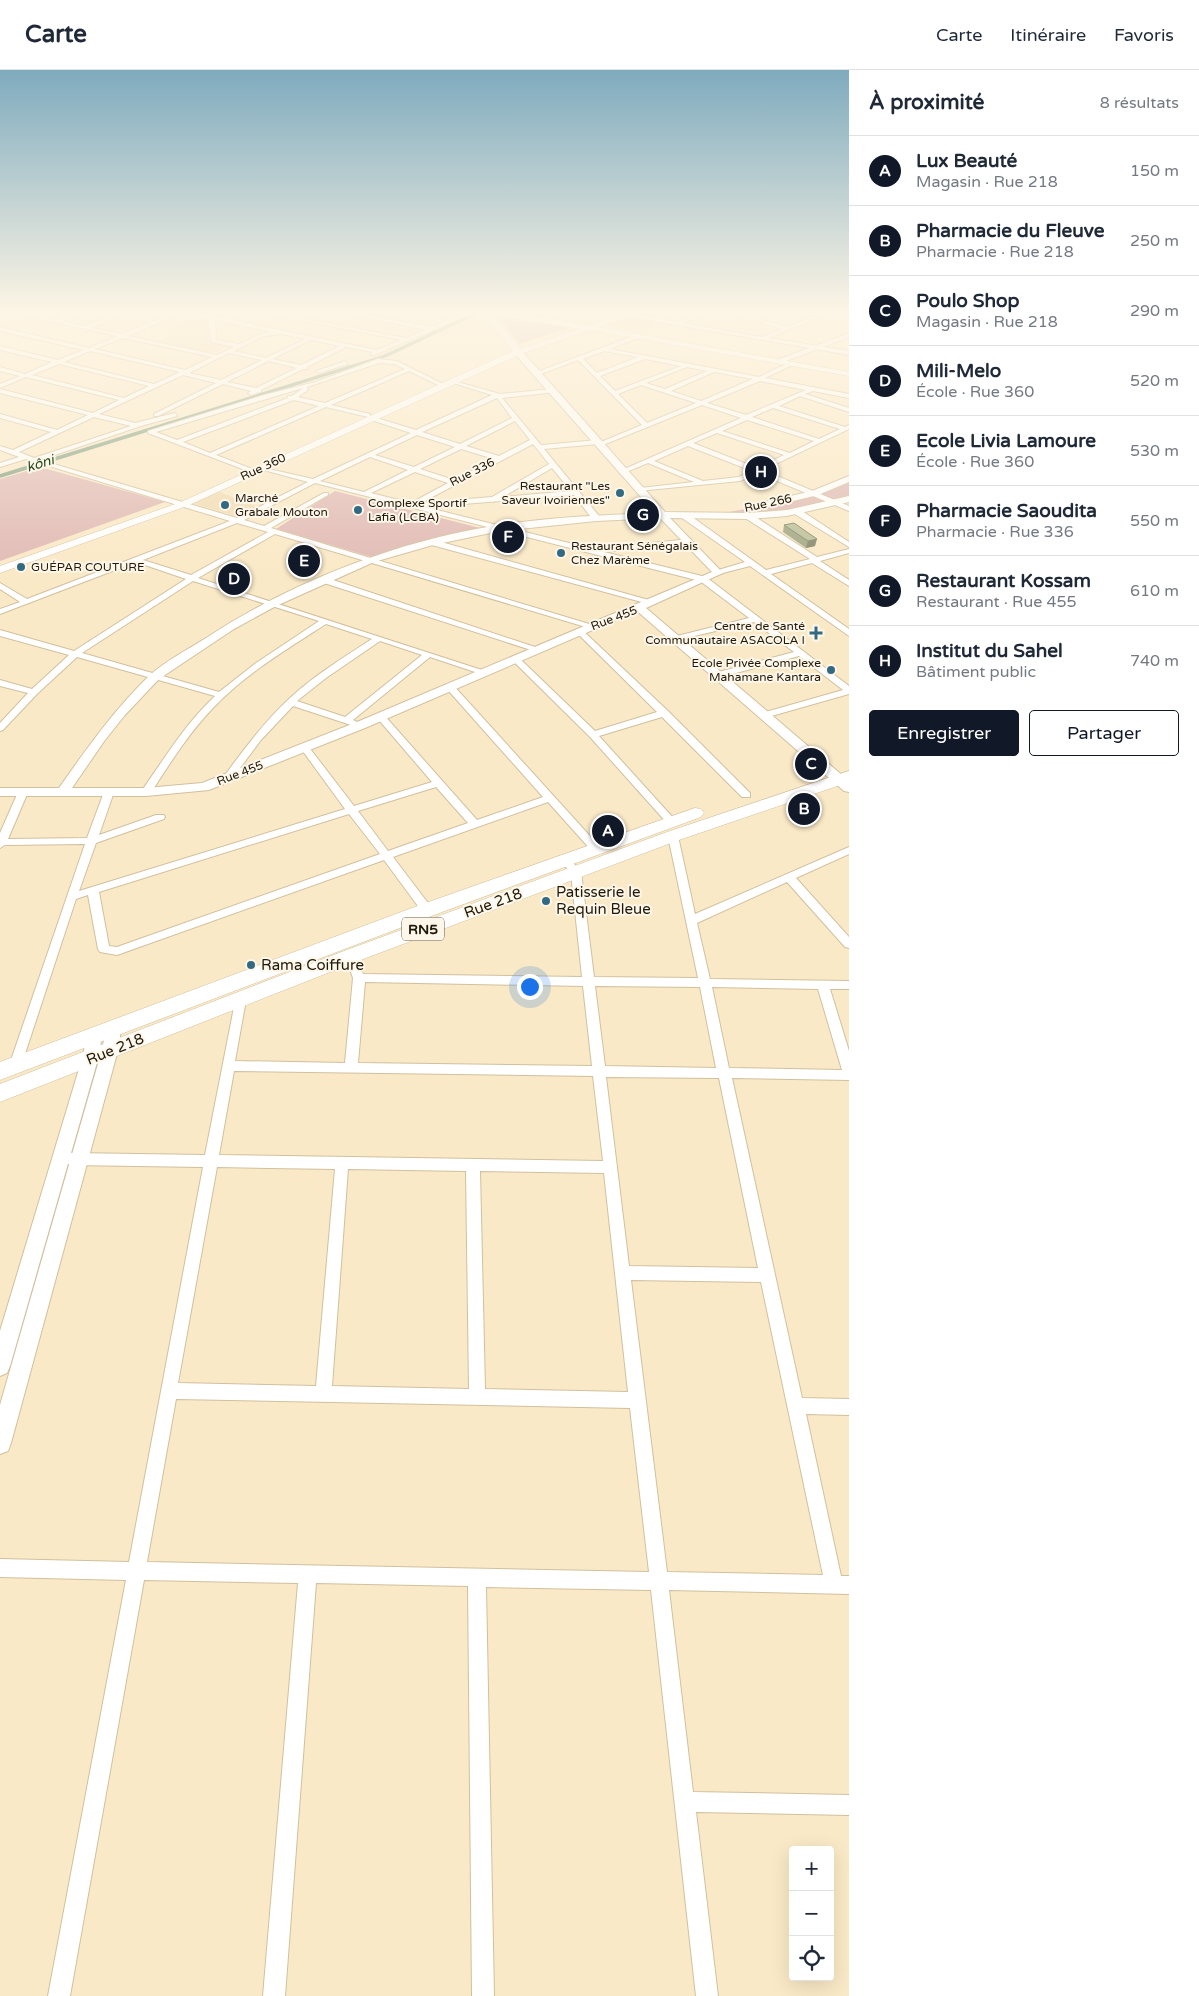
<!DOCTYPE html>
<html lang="fr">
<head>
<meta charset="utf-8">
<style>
	body { margin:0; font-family:"Varela Round",sans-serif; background:#f6f6f7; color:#1f2937 }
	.controls { position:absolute; right:15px; bottom:15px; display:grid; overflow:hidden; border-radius:5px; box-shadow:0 5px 20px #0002 }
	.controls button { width:45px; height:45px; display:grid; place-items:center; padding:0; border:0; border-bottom:1px solid #e0e1e3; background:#fff; color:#1f2937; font:25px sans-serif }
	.you { position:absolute; left:529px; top:916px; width:18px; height:18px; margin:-12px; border:4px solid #fff; border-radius:50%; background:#1a73e8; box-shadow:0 0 0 8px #1a73e833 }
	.badge { display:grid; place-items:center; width:32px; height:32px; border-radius:50%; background:#111827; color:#fff; font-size:16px; font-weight:700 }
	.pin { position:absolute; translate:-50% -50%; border:2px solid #fff; box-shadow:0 1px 5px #0006 }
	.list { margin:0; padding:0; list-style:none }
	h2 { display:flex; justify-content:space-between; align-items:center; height:65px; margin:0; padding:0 20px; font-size:21px }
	h2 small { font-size:16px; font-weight:400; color:#747a83 }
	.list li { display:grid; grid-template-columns:32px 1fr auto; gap:15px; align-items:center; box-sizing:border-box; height:70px; padding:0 20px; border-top:1px solid #e0e1e3 }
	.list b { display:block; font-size:19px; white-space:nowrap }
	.list p { margin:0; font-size:16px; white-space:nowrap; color:#747a83 }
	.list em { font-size:16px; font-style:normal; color:#747a83 }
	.actions { display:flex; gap:10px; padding:15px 20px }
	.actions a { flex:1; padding:11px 0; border:1px solid #111827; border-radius:5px; text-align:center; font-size:18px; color:#111827 }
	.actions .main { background:#111827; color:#fff }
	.icon { flex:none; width:28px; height:28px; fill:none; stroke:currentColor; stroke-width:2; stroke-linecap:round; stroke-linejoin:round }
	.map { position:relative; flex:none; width:849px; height:1926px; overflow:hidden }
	header { display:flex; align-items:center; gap:30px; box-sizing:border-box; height:70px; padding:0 25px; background:#fff; border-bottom:1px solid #e0e1e3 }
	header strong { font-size:24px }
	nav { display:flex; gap:28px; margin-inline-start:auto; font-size:18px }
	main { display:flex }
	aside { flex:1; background:#fff }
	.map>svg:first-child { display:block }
</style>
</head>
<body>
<header>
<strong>Carte</strong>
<nav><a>Carte</a><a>Itinéraire</a><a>Favoris</a></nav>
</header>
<main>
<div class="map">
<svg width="849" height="1926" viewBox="0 0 849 1926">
	<rect width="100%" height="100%" fill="#fae9c6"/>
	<g fill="#f1dcb3">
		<polygon points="633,246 660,251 645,262 607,256"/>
		<polygon points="190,249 206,252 209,271 228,275 217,282 203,283 154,273 173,264 167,262"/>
		<polygon points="217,421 258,437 240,447 191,433"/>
	</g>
	<g fill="#e0b9b4">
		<polygon points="505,247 510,247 572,257 519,274 501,250"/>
		<polygon points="40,397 165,432 0,491 0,409"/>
		<polygon points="849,410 849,428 815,436 766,444 723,443 785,432"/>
		<polygon points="335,421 488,460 428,471 372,487 276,459"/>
	</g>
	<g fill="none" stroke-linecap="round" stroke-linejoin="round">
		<polygon fill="#829d7f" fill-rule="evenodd" points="473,243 480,243 387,287 0,408 0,404 383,285"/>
		<g stroke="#d1c09e" stroke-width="2">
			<g id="minor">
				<path d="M 13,243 L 56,250 L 75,243 L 81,243 L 62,251 L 85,256 L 120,243 L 126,243 L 91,258 L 122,264 L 174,243 L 180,243 L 128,266 L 217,285 L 234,277 L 211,272 L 209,249 L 184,243 L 212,246 L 377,280 L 401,270 L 265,243 L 274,243 L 406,268 L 426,260 L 344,243 L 353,243 L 432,257 L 452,249 L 423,243 L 457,247 L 467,243 L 473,243 L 374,285 L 370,285 L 372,282 L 346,277 L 307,297 L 308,299 L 303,299 L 261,320 L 261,322 L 251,325 L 248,323 L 251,321 L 223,314 L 158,346 L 154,346 L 154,344 L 216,313 L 183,305 L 99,344 L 135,353 L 175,343 L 177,346 L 141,356 L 40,390 L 237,448 L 308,412 L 260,399 L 260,397 L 313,409 L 411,363 L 368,349 L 368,347 L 326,337 L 216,385 L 255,400 L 255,402 L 253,403 L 148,363 L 148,361 L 264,325 L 315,312 L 378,289 L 397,291 L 445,315 L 440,316 L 409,301 L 331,335 L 370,344 L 370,346 L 416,360 L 492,325 L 450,312 L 450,310 L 500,324 L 554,319 L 556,322 L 502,328 L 541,375 L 598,370 L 601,372 L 642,355 L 578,290 L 541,304 L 537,304 L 537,302 L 636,265 L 638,268 L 610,279 L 759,307 L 788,293 L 792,293 L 792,295 L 765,308 L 849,324 L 849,328 L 813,321 L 805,324 L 849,338 L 849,342 L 800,326 L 779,336 L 845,357 L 849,355 L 849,359 L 763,400 L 849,436 L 849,441 L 758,403 L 740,411 L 638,421 L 637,420 L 640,418 L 694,412 L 648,393 L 626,402 L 622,402 L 622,400 L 741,348 L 702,335 L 603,375 L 598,374 L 544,379 L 599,446 L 599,450 L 593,450 L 574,425 L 425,437 L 597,480 L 601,478 L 691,469 L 691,473 L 688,473 L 604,482 L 706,507 L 849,616 L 849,624 L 768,647 L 762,647 L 762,643 L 843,620 L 799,586 L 721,607 L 715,607 L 715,603 L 794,582 L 754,552 L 673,571 L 673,567 L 749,548 L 700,511 L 315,413 L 244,450 L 264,456 L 324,423 L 328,423 L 328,425 L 271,458 L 596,556 L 589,558 L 275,464 L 198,508 L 488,602 L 481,604 L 430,587 L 353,650 L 359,653 L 354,656 L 293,636 L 261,670 L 231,710 L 225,710 L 223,708 C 243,680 265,651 290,628 C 315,605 344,587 372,569 L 326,554 C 287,579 245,604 213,638 C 188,664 169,695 150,724 L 146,725 L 141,722 C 164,689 185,654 215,626 L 77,587 L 37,624 L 3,660 L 0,661 L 0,653 L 28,623 L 0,616 L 0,610 L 32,619 L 69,585 L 0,566 L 0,560 L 74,581 L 186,509 L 136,492 L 0,544 L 0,539 L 20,532 L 0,519 L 0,513 L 27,529 L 230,451 L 26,389 L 0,397 L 0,393 L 19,387 L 0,380 L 0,376 L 13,380 L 51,362 L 0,348 L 0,344 L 57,360 L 88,345 L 0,323 L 0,319 L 93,343 L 119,330 L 26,307 L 0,318 L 0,314 L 20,306 L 0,301 L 0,297 L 25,304 L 52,292 L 0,280 L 0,276 L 58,290 L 83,280 L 0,261 L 0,257 L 89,278 L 117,266 ZM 215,250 L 272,262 L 261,264 L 239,274 L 216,270 ZM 281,264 L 305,269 L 266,288 L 234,281 L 264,266 ZM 123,268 L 212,287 L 185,300 L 95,279 ZM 311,270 L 340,276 L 301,295 L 272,289 ZM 90,281 L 180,302 L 154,314 L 64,292 ZM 604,281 L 638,287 L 597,303 L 583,289 ZM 229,283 L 262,290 L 221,310 L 189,303 ZM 645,289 L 681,296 L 615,321 L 600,306 ZM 268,291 L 297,298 L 256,318 L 227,312 ZM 379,293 L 394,294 L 405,299 L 325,333 L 298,327 L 308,320 L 307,317 ZM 59,294 L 149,316 L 124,328 L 32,305 ZM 687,297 L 707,301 L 665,319 L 646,313 ZM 714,302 L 753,309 L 701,331 L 671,321 ZM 760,311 L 806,320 L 746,345 L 707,333 ZM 641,315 L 696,333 L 647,353 L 618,324 ZM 303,318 L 292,326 L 288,326 L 288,328 L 177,370 L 156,362 ZM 497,328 L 512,348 L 460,374 L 422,362 ZM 294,330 L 319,336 L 210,383 L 183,372 ZM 773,338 L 840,359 L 819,369 L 752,347 ZM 94,347 L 131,356 L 34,388 L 19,382 ZM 747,350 L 814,371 L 790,383 L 722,361 ZM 515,351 L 530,370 L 499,386 L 466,376 ZM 717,363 L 784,385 L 757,398 L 693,373 ZM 417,365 L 455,377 L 414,397 L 375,385 ZM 533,374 L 549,394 L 492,427 L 421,433 ZM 688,376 L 752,401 L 739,407 L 703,411 L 654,391 ZM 461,379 L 494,389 L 454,410 L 420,399 ZM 370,387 L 408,400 L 364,422 L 320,411 ZM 552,398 L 571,421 L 503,427 ZM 415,402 L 448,413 L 411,433 L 371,423 ZM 237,453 L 268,462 L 191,505 L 143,490 ZM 193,511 L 319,551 L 256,593 L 219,622 L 82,583 ZM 380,571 L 422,585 L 345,647 L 297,631 L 326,608 Z"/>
				<polygon points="552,243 559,243 543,249 540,247"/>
				<polygon points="627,243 677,252 703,243 709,243 682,253 762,267 782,259 729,243 736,243 787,257 808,249 787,243 813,247 829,243 769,268 849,281 849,285 625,246"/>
				<polygon points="346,291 348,294 319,303 316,301"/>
				<polygon points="793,439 799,439 849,472 849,477 793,443"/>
				<polygon points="682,444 688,444 766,500 810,489 745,448 745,444 751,444 817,487 849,479 849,483 820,491 849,510 849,516 812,493 771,504 849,559 849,566 750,496 715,505 715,501 745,492 682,448"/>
				<polygon points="428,470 434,470 656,532 649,534 428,474"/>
				<polygon points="321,508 327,508 541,579 534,581 321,512"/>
				<polygon points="580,558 668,641 750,723 750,727 742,727 662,647 599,666 676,751 675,753 667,753 590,667 511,589 518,587 595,661 657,642 577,563 576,561"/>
				<path d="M 450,614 L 453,615 L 599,776 L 600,778 L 599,780 L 591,780 L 548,732 L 393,787 L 431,837 L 433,840 L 431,843 L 423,843 L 384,790 L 117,885 L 100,882 L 98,879 L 88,825 L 76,829 L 21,996 L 20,1000 L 10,1000 L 9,996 L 85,774 L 5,775 L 0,778 L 0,763 L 19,720 L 27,720 L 28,722 L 8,769 L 87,768 L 104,722 L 109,719 L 114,722 L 99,765 L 156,745 L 164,745 L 165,747 L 164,749 L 96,773 L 79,821 L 345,739 L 302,680 L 302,676 L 308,676 L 354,736 L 432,712 L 378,649 L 378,645 L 384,645 L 477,750 L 543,727 L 447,619 L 446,617 ZM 436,717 L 468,753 L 388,781 L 358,741 ZM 349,744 L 380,784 L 117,877 L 109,876 L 99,822 Z"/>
				<path d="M 673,763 L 678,766 L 695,844 L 849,777 L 849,784 L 796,808 L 849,867 L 849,878 L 845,877 L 787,812 L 697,853 L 710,909 L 849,911 L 849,919 L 830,919 L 849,981 L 849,1010 L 732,1008 L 802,1328 L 849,1329 L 849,1345 L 806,1344 L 841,1506 L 849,1506 L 849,1524 L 669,1520 L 693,1722 L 849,1725 L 849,1745 L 696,1742 L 718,1926 L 696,1926 L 651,1520 L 486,1517 L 494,1926 L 472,1926 L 468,1516 L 316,1513 L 285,1926 L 263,1926 L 298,1513 L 144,1510 L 70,1926 L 48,1926 L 126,1510 L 0,1507 L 0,1489 L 129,1492 L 203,1097 L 71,1095 L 66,1093 L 64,1089 L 66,1085 L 71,1083 L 205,1085 L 236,927 L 244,927 L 246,930 L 235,991 L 345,993 L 353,908 L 345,886 L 347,883 L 355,883 L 363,904 L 582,907 L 571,803 L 559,789 L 560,787 L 568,787 L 581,802 L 594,907 L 698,908 L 668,766 ZM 365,912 L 583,916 L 592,996 L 358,993 ZM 595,916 L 700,917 L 716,998 L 605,996 ZM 712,917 L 818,919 L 842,1000 L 729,998 ZM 234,1001 L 593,1006 L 603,1091 L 219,1085 ZM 606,1007 L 719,1008 L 758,1198 L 629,1196 ZM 217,1097 L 335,1099 L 316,1316 L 178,1313 ZM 348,1099 L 466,1101 L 469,1319 L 332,1316 ZM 480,1101 L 604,1103 L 628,1322 L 485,1319 ZM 631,1210 L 761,1212 L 823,1505 L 667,1502 ZM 176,1329 L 630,1338 L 649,1502 L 147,1492 Z"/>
			</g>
		</g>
		<g stroke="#d1c09e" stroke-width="2">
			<g id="tertiary">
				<polygon points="849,263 849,267 781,293 774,291"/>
				<path d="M 515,280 L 521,280 L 665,442 L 748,443 L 787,440 L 849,426 L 849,432 L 787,446 L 748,449 L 670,448 L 723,503 L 646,538 L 849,711 L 849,722 L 844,721 L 637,541 L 365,658 L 209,720 L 146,726 L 0,726 L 0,718 L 59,718 C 87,678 114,640 149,606 C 165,591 187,580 206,568 C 291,512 399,470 500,455 C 551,447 603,445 655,443 L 515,284 ZM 660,448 L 712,502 L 357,652 L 202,713 L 146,718 L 72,718 L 105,670 L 125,645 L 159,609 L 234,559 L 276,536 L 374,492 L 433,475 L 500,461 L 596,451 Z"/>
				<polygon points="849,406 849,412 818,425 756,440 751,437 753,435 812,421"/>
				<polygon points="113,953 119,955 121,959 118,980 11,1373 8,1381 0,1384 0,1335 102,980 107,955"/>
				<polygon points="94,960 100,962 102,966 98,989 10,1296 7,1303 0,1306 0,1261 82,989 88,962"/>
			</g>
		</g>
		<g stroke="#d1c09e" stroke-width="1">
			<path id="secondary" d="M 478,243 C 496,243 509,266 520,279 L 580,259 L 501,246 L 498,246 L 498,243 L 532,246 L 589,256 L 628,243 L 637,243 L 598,257 L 849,302 L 849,306 L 590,260 L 521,284 L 187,436 L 0,503 L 0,496 L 181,432 L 513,281 L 492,255 L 478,246 Z"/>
		</g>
		<g stroke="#d1c09e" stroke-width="1">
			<g id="trunk">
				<polygon points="849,701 849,712 679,770 358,891 0,1032 0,1014 344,881 667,762"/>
				<polygon points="695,738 701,739 704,743 701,747 434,845 0,1010 0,992 420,835"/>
			</g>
		</g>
		<use href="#minor" fill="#fff" fill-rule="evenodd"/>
		<use href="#tertiary" fill="#fff" fill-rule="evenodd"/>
		<use href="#secondary" fill="#fff" fill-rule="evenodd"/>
		<use href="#trunk" fill="#fff" fill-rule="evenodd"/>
	</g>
	<polygon fill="#a1a584" points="794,453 815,476 806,478 783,462 784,455"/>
	<polygon fill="#83866b" points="817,469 815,476 806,478 808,471"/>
	<polygon fill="#bbc099" stroke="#83866b" points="794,453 817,469 808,471 784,455"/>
	<linearGradient id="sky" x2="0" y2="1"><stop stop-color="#7fabbe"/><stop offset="0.47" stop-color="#fdf5e5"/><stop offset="1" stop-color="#fdf5e5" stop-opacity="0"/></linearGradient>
	<rect width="849" height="512" fill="url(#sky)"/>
	<g fill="#326a84" stroke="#fef7e9" stroke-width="2">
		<circle cx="620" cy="423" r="5"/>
		<circle cx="225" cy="435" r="5"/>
		<circle cx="358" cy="440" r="5"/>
		<circle cx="561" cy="483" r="5"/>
		<circle cx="21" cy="497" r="5"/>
		<path d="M813.5 555.5h5v5h5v5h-5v5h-5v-5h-5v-5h5z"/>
		<circle cx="831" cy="600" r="5"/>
		<circle cx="546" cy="831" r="5"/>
		<circle cx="251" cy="895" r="5"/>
	</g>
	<g text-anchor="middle" stroke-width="4" stroke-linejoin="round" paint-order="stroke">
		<g font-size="12" fill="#1f190c" stroke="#fef7e9">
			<text transform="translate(263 397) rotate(-25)" y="4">Rue 360</text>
			<text transform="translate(472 402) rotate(-27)" y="4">Rue 336</text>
			<text transform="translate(768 433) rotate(-12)" y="4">Rue 266</text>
			<text transform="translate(614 548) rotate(-21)" y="4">Rue 455</text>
			<text transform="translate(240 703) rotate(-21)" y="4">Rue 455</text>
		</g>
		<g font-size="12" fill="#1f190c" stroke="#fef7e9" text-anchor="start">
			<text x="610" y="420" text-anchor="end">Restaurant "Les<tspan x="610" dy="14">Saveur Ivoiriennes"</tspan></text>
			<text x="235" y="432">Marché<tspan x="235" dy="14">Grabale Mouton</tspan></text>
			<text x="368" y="437">Complexe Sportif<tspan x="368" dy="14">Lafia (LCBA)</tspan></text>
			<text x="571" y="480">Restaurant Sénégalais<tspan x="571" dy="14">Chez Marème</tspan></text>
			<text x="31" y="501">GUÉPAR COUTURE</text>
			<text x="805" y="560" text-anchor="end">Centre de Santé<tspan x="805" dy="14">Communautaire ASACOLA I</tspan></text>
			<text x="821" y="597" text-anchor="end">Ecole Privée Complexe<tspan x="821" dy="14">Mahamane Kantara</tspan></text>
		</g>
		<g font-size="14" font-style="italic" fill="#234b20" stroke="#fef7e9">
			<text transform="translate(40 393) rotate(-17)" y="5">kôni</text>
		</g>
		<rect fill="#fef7e9" stroke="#625c4e" stroke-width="1" x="402" y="847.5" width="42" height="23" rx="4"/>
		<g font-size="14" font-weight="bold" fill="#1f190c">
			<text x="423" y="864">RN5</text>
		</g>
		<g font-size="15" fill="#1f190c" stroke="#fef7e9" text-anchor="start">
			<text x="556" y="827">Patisserie le<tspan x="556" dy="17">Requin Bleue</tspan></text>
			<text x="261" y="900">Rama Coiffure</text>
		</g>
		<g font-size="15" fill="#1f190c" stroke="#fef7e9">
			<text transform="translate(493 833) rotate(-20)" y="5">Rue 218</text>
			<text transform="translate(115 979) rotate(-22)" y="5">Rue 218</text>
		</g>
	</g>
</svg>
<div class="controls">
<button>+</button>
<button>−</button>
<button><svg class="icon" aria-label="locate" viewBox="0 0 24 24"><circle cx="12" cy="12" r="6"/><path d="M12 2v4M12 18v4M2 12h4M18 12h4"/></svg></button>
</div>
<div class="you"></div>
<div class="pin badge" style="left:608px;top:761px">A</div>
<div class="pin badge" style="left:804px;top:739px">B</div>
<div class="pin badge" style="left:811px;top:694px">C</div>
<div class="pin badge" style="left:234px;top:509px">D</div>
<div class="pin badge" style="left:304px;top:491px">E</div>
<div class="pin badge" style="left:508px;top:467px">F</div>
<div class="pin badge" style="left:643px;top:445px">G</div>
<div class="pin badge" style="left:761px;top:402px">H</div>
</div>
<aside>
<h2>À proximité<small>8 résultats</small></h2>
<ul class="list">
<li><span class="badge">A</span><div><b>Lux Beauté</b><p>Magasin · Rue 218</p></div><em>150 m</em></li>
<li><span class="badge">B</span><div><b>Pharmacie du Fleuve</b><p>Pharmacie · Rue 218</p></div><em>250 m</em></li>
<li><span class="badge">C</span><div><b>Poulo Shop</b><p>Magasin · Rue 218</p></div><em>290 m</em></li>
<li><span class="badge">D</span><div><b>Mili-Melo</b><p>École · Rue 360</p></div><em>520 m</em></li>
<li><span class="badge">E</span><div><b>Ecole Livia Lamoure</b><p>École · Rue 360</p></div><em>530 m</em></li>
<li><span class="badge">F</span><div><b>Pharmacie Saoudita</b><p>Pharmacie · Rue 336</p></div><em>550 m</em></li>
<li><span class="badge">G</span><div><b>Restaurant Kossam</b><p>Restaurant · Rue 455</p></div><em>610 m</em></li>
<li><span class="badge">H</span><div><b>Institut du Sahel</b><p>Bâtiment public</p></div><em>740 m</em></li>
</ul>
<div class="actions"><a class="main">Enregistrer</a><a>Partager</a></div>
</aside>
</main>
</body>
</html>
